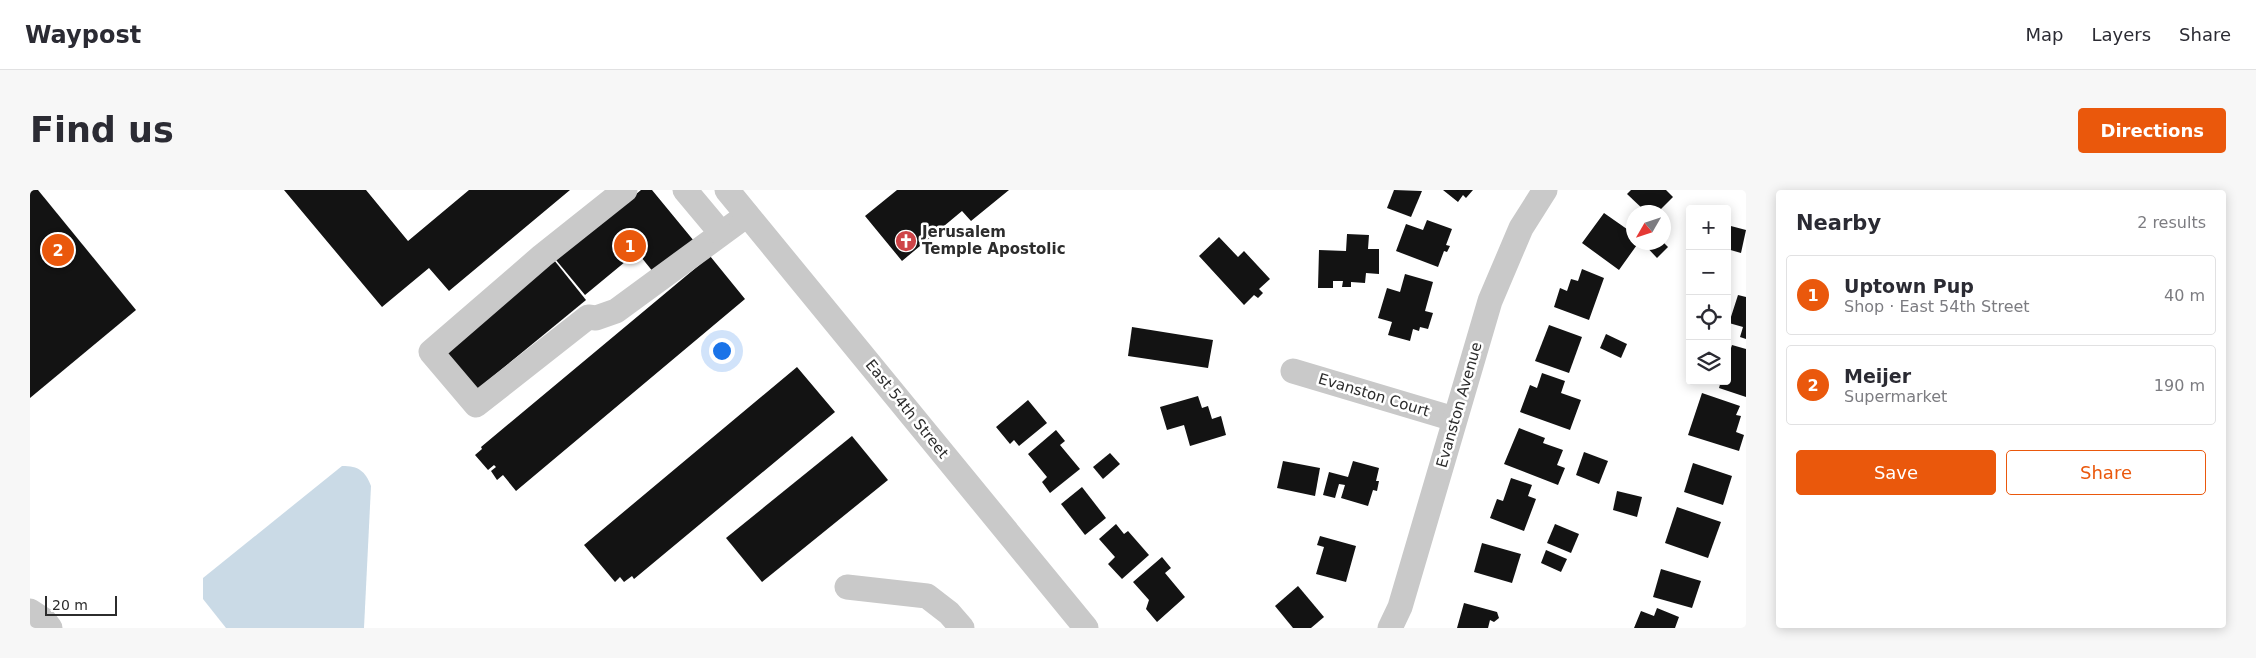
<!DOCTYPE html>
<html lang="en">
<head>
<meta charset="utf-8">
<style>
	body { margin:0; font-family:"DejaVu Sans",sans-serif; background:#f7f7f7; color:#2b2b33 }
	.controls { position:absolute; right:15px; top:15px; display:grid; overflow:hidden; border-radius:5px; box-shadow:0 2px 12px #0003 }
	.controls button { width:45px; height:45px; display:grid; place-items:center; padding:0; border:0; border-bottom:1px solid #e1e1e2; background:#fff; color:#2b2b33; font:25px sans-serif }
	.compass { position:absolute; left:1596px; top:15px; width:45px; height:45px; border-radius:50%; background:#fff; box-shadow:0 2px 12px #0003; rotate:231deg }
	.scale { position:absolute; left:15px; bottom:12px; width:72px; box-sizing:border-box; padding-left:5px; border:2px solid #2c2c2c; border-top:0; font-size:14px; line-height:18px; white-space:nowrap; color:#2c2c2c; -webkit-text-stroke:4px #fff; paint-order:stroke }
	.you { position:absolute; left:691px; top:160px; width:18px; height:18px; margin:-12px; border:4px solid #fff; border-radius:50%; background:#1a73e8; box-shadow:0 0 0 8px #1a73e833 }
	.badge { display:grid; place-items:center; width:32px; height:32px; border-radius:50%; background:#ea580c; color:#fff; font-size:16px; font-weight:700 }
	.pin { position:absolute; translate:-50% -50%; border:2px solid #fff; box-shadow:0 1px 5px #0006 }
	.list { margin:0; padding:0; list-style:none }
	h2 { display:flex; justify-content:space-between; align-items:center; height:65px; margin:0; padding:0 20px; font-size:21px }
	h2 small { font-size:16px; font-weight:400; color:#7c7c81 }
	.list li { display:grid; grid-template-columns:32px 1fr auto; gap:15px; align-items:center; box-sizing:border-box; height:80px; margin:0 10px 10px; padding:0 10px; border:1px solid #e1e1e2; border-radius:5px }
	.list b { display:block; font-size:19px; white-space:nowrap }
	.list p { margin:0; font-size:16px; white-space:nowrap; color:#7c7c81 }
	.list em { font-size:16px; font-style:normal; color:#7c7c81 }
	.actions { display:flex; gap:10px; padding:15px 20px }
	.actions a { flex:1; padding:11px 0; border:1px solid #ea580c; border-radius:5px; text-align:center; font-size:18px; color:#ea580c }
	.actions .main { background:#ea580c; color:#fff }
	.icon { flex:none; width:28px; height:28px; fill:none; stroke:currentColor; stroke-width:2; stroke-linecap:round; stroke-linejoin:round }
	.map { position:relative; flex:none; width:1716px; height:438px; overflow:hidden; border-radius:5px }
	header { display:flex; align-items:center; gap:30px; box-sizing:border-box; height:70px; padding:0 25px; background:#fff; border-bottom:1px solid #e1e1e2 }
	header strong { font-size:24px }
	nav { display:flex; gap:28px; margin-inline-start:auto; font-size:18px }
	.intro { display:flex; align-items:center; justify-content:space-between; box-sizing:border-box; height:120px; padding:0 30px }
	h1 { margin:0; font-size:35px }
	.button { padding:12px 22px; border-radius:5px; background:#ea580c; color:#fff; font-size:18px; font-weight:700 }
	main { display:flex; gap:30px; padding:0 30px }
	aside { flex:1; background:#fff; border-radius:5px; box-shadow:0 2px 12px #0003 }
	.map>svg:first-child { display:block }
</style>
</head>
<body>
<header>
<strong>Waypost</strong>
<nav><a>Map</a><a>Layers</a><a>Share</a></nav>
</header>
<div class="intro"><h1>Find us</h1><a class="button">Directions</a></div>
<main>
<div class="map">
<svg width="1716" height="438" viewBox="0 0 1716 438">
	<rect width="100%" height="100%" fill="#fff"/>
	<path fill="#cadae6" d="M 312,276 C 329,276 335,281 341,296 L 334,438 L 196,438 L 173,409 L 173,388 Z"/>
	<g fill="#131313">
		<polygon points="0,0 8,0 106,120 0,208"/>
		<polygon points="254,0 336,0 378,51 439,0 540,0 419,101 399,78 352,117"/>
		<polygon points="611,0 622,0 664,51 624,83 607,62 555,105 526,70"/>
		<polygon points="867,0 979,0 941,31 932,21 872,71 835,26"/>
		<polygon points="1364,0 1392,1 1381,27 1357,18"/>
		<polygon points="1413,0 1443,0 1436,8 1433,5 1428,12"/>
		<polygon points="1601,0 1636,0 1643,7 1628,22 1616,22 1597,4"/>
		<polygon points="1574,23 1604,44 1604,52 1609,52 1589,80 1552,53"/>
		<polygon points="1397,30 1422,39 1416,55 1420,56 1417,62 1414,61 1408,77 1366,61 1376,34 1393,40"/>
		<polygon points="1697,35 1716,40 1711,63 1697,59"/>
		<polygon points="1317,44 1339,45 1338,59 1349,59 1349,84 1336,83 1335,93 1321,92 1321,97 1312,97 1313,91 1303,91 1303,98 1288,98 1289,60 1316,61"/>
		<polygon points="1189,47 1208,67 1214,61 1240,89 1229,99 1233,103 1228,108 1224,105 1214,115 1169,66"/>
		<polygon points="1612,52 1633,52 1638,57 1627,68"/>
		<polygon points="680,66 715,109 486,301 473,285 467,290 461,281 466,277 464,275 458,280 445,265 452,259 451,257"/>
		<polygon points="524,70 556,110 444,202 412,162"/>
		<polygon points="1552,79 1574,88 1559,130 1524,117 1530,98 1537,101 1541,89 1548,91"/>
		<polygon points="1375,84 1403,92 1395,121 1403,123 1398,139 1390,137 1389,141 1383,139 1380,151 1358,145 1362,132 1348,128 1357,98 1370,102"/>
		<polygon points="1708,105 1716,107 1716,149 1710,147 1713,137 1699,133"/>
		<polygon points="1519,135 1552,147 1539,183 1505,171"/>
		<polygon points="1102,137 1183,150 1178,178 1098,166"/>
		<polygon points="1576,144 1597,154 1591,168 1570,158"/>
		<polygon points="1702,155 1716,159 1716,207 1689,198 1691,191 1697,191 1697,170"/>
		<polygon points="767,177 805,222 604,389 602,386 594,392 590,387 585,392 554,355"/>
		<polygon points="1512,183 1535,191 1531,203 1551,210 1540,240 1490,222 1500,195 1507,198"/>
		<polygon points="1672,203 1710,216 1706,225 1711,226 1706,242 1714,245 1709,261 1658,245"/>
		<polygon points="1168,206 1172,218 1178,216 1182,229 1191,226 1196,245 1160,256 1154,235 1137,240 1130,217"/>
		<polygon points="998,210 1017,233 989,256 984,250 980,254 966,237"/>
		<polygon points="1489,238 1515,248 1513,253 1533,260 1527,275 1535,278 1528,295 1474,274"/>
		<polygon points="1026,240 1035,251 1030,255 1050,279 1020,303 1012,292 1017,287 998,264"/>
		<polygon points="822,246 858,290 732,392 696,348"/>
		<polygon points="1554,262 1578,271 1569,294 1546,285"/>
		<polygon points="1080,263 1090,274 1073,289 1063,277"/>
		<polygon points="1253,271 1290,278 1285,306 1247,298"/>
		<polygon points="1323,271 1349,278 1346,291 1349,291 1347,301 1343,300 1338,316 1311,308 1315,295 1309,294 1305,308 1293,305 1299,282 1318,287"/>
		<polygon points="1663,273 1702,286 1693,315 1654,302"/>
		<polygon points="1481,288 1502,295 1498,306 1506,309 1494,341 1460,328 1467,309 1473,311"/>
		<polygon points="1052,297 1076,328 1055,345 1031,314"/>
		<polygon points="1587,301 1612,307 1607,327 1583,320"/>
		<polygon points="1647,317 1691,332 1678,368 1635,353"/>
		<polygon points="1086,334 1094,344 1098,341 1119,365 1092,389 1078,374 1085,367 1069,349"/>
		<polygon points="1525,334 1549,344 1541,363 1517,353"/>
		<polygon points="1290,346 1326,356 1316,392 1286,384 1294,357 1287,355"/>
		<polygon points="1452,353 1491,364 1482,393 1444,382"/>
		<polygon points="1516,360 1537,369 1531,382 1511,373"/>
		<polygon points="1132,367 1141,378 1135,383 1155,407 1127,432 1116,419 1119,410 1103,392"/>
		<polygon points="1631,379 1671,391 1662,418 1623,407"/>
		<polygon points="1268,396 1294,427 1281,438 1263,438 1245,416"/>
		<polygon points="1434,413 1467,422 1469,428 1464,432 1460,430 1458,438 1427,438"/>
		<polygon points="1627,418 1649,427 1645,438 1604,438 1611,421 1624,426"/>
	</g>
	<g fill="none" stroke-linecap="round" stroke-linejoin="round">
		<g stroke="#c9c9c9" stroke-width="25">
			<polyline points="595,0 512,66 401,162 446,215 558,127 566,128 586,121 717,25"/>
			<polyline points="655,0 691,43"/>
			<polyline points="697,0 1056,438"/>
			<polyline points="1263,181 1424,229"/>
			<polyline points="817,397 897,406 919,423 932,438"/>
			<polyline points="0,421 14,430 20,438"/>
			<polyline points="1360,438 1370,417 1460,111 1491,38 1515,0"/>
		</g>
	</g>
	<defs>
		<g id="church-disc" transform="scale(1.125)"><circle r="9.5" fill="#ce4448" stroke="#fff"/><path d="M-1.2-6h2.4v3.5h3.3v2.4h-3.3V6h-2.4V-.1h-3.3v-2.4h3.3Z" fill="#fff"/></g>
	</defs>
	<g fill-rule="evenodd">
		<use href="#church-disc" x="876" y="51"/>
	</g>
	<g text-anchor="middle" stroke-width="5" stroke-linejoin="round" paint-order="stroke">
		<g font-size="15" font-weight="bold" fill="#2c2c2c" stroke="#fff" text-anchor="start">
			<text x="892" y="47">Jerusalem<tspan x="892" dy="17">Temple Apostolic</tspan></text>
		</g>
		<g font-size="15" fill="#2c2c2c" stroke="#fff">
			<text transform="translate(1344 205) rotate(17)" y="5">Evanston Court</text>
			<text transform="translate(1429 215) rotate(-74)" y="5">Evanston Avenue</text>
			<text transform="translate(877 219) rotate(51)" y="5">East 54th Street</text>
		</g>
	</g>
</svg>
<div class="controls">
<button>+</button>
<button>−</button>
<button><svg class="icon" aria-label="locate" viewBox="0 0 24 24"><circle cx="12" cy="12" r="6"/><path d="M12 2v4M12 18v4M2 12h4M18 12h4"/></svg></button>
<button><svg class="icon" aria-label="layers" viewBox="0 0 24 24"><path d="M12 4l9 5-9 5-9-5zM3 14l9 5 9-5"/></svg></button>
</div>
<svg class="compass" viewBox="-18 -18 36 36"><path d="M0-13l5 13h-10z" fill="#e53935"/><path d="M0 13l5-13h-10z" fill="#7c7c81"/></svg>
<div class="scale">20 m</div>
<div class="you"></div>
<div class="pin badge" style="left:600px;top:56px">1</div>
<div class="pin badge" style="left:28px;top:60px">2</div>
</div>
<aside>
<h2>Nearby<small>2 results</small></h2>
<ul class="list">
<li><span class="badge">1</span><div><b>Uptown Pup</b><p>Shop · East 54th Street</p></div><em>40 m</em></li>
<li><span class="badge">2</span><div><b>Meijer</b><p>Supermarket</p></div><em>190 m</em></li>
</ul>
<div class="actions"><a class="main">Save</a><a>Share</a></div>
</aside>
</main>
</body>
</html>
